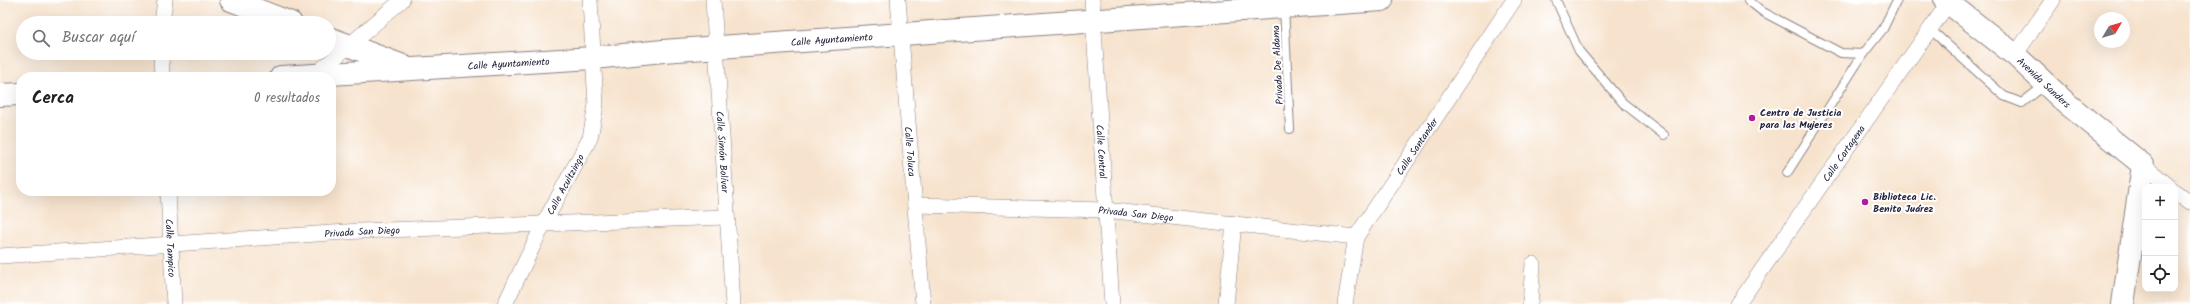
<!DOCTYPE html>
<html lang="es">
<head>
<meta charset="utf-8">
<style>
	body { margin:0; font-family:Kalam,sans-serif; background:#f2f2f2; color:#202124 }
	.controls { position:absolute; right:12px; bottom:12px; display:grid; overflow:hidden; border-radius:8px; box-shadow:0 4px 16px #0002 }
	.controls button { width:36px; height:36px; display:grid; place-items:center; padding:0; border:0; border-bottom:1px solid #e0e0e0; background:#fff; color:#202124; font:20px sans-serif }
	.compass { position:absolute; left:2094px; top:12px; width:36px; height:36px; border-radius:50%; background:#fff; box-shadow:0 4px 16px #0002; rotate:52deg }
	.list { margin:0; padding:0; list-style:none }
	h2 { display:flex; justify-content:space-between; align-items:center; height:52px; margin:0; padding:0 16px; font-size:17px }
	h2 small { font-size:13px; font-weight:400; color:#757577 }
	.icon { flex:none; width:22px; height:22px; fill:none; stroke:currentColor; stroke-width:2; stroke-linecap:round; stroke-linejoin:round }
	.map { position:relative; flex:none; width:2190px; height:304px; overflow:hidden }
	.search { position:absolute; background:#fff; box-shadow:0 4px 16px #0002; left:16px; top:16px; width:320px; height:44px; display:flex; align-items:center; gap:10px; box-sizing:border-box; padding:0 14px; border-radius:22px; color:#757577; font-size:15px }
	.panel { position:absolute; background:#fff; box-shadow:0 4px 16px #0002; left:16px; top:72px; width:320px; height:124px; border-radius:16px }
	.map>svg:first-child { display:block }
</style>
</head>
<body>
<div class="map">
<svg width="2190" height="304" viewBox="0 0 2190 304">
	<rect width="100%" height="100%" fill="#fff"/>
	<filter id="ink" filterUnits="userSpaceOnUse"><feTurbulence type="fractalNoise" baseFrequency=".025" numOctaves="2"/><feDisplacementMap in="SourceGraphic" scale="8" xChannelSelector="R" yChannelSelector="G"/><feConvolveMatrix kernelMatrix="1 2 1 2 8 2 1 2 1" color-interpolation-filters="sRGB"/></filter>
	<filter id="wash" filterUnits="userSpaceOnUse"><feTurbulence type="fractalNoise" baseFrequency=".012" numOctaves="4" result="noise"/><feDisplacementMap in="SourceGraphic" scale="16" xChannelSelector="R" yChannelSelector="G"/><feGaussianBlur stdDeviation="0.9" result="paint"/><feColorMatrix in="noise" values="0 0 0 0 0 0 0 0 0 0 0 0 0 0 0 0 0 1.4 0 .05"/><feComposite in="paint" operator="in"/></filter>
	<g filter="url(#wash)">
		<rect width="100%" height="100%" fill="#f7e3cd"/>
	</g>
	<g filter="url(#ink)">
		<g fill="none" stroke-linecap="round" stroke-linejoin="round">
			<g stroke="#8c8284" stroke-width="10">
				<g id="lane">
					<polyline points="1556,0 1579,51 1623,103 1664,135"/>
					<polyline points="1748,0 1763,12 1841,53 1863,54 1883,29 1897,0"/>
					<polyline points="1284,7 1290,129"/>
					<polyline points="1930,29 2004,96 2022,103 2046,84"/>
					<polyline points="1787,173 1863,54"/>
				</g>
			</g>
			<g stroke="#8c8284" stroke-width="16">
				<g id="street">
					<path id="s1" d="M 713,0 L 733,304"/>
					<path id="s2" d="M 898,0 L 923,304"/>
					<path id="s3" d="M 1092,0 L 1112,304"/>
					<polyline points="162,23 165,0"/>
					<polyline points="161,53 162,77"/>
					<polyline points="2015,55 2053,0"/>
					<polyline points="316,74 402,0"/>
					<polyline points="2143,165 2170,187"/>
					<path id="s4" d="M 168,191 L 174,304"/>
					<polyline points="2175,191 2190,202"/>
					<path id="s5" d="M 915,205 L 1105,210 L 1356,237"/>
					<path id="s6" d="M 0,256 L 360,231 L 725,217"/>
					<path id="s7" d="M 505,304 L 543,225 L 590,138 L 596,105 L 590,0"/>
					<polyline points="1226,304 1234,223"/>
					<path id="s8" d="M 1345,304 L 1356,237 L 1514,0"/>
					<polyline points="1530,304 1533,264"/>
					<path id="s9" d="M 1738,304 L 1949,2"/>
				</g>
			</g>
			<g stroke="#8c8284" stroke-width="24">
				<g id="secondary">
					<polyline points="231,0 291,23"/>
					<path id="s10" d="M 1945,0 L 2015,55 L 2065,102 L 2143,165 L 2123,304"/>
					<polyline points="329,38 403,66"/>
					<path id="s11" d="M 281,77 L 593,58 L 663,51 L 1382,0"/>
					<polyline points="0,95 21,94"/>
				</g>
			</g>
			<use href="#lane" stroke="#fff" stroke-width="8"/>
			<use href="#street" stroke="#fff" stroke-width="15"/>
			<use href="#secondary" stroke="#fff" stroke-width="22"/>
		</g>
	</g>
	<g fill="#b5179e" stroke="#fff" stroke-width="1.5">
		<circle cx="1752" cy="118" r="4"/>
		<circle cx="1865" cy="202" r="4"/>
	</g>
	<g text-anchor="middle" stroke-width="4" stroke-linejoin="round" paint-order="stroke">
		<g font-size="10" fill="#22223b" stroke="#fff">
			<text dy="4" stroke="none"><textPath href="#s11" startOffset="552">Calle Ayuntamiento</textPath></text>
			<text dy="4" stroke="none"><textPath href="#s11" startOffset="228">Calle Ayuntamiento</textPath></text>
			<text transform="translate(1277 65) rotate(-93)" y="4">Privada De Aldama</text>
			<text dy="4" stroke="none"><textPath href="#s10" startOffset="129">Avenida Sanders</textPath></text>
			<text dy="4" stroke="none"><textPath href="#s8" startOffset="177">Calle Santander</textPath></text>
			<text dy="4" stroke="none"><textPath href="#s1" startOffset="152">Calle Simón Bolívar</textPath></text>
			<text dy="4" stroke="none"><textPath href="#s2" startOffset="152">Calle Toluca</textPath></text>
			<text dy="4" stroke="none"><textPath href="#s3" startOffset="152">Calle Central</textPath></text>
			<text dy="4" stroke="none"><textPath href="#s9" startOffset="184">Calle Cartagena</textPath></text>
			<text dy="4" stroke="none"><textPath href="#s7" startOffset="134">Calle Acultzingo</textPath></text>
			<text dy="4" stroke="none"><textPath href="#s5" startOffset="221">Privada San Diego</textPath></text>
			<text dy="4" stroke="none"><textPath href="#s6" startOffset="363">Privada San Diego</textPath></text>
			<text dy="4" stroke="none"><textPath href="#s4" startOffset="57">Calle Tampico</textPath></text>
		</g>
		<g font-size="10" font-weight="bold" fill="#22223b" stroke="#fff" text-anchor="start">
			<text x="1760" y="116">Centro de Justicia<tspan x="1760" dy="12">para las Mujeres</tspan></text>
			<text x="1873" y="200">Biblioteca Lic.<tspan x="1873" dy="12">Benito Juárez</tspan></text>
		</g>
	</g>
</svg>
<div class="controls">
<button>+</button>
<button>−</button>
<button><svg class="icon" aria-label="locate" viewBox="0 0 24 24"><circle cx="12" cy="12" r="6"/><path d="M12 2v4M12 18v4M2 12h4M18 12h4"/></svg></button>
</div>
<svg class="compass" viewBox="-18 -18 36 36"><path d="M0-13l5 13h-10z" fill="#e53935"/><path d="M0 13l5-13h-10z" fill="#757577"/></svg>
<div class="search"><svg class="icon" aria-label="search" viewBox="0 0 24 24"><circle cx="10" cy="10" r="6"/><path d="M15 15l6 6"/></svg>Buscar aquí</div>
<section class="panel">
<h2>Cerca<small>0 resultados</small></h2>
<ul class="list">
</ul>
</section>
</div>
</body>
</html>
